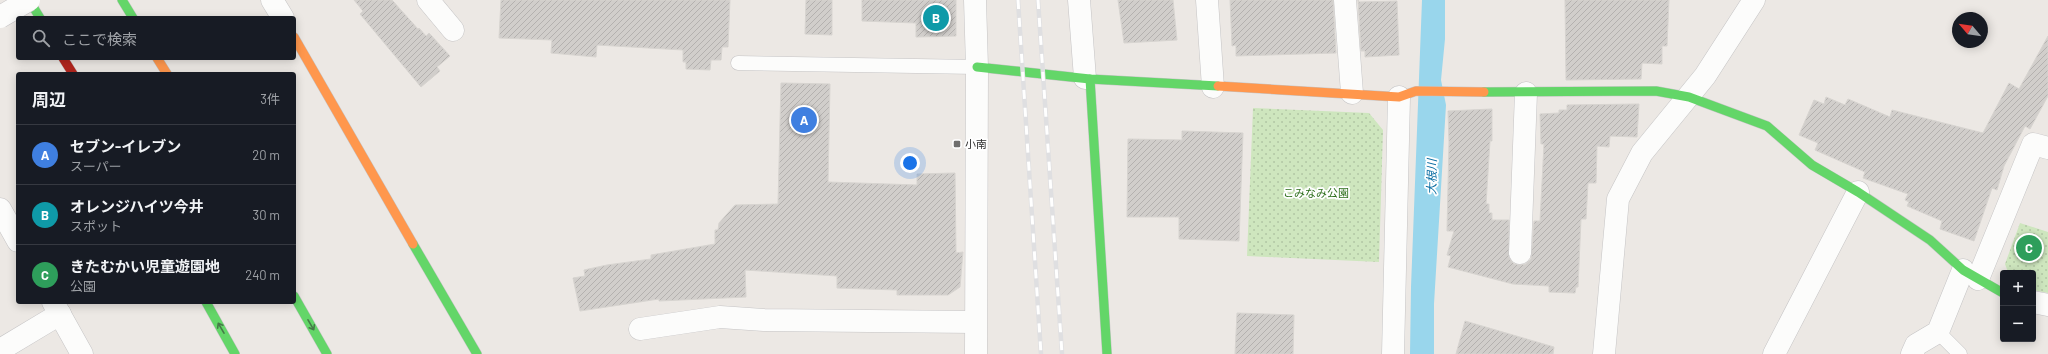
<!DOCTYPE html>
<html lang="ja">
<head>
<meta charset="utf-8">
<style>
	body { margin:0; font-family:Barlow,"Noto Sans JP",sans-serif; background:#242831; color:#f1f3f6 }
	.controls { position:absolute; right:12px; bottom:12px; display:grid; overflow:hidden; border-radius:4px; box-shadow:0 2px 10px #0003 }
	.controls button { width:36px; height:36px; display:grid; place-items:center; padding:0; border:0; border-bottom:1px solid #363941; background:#171b24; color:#f1f3f6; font:20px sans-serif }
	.compass { position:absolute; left:1952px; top:12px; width:36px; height:36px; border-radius:50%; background:#171b24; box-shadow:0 2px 10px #0003; rotate:299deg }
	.you { position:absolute; left:910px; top:163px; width:14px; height:14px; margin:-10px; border:3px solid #fff; border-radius:50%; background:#1a73e8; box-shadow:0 0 0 6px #1a73e833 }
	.badge { display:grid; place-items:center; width:26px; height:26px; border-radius:50%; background:#ea580c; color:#fff; font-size:13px; font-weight:700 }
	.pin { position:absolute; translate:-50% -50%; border:2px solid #fff; box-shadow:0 1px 4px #0006 }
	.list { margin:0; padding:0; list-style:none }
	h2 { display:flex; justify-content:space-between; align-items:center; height:52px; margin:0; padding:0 16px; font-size:17px }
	h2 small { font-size:13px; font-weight:400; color:#9ea1a6 }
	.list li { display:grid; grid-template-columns:26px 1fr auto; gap:12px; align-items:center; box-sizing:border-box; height:60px; padding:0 16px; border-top:1px solid #363941 }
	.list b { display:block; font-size:15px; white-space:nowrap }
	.list p { margin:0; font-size:13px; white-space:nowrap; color:#9ea1a6 }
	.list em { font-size:13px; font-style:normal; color:#9ea1a6 }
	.icon { flex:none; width:22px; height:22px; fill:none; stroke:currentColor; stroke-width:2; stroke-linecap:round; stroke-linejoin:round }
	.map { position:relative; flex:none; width:2048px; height:354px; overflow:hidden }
	.search { position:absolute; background:#171b24; box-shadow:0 2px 10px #0003; left:16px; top:16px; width:280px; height:44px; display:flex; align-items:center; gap:10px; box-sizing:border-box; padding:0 14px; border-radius:4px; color:#9ea1a6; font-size:15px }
	.panel { position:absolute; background:#171b24; box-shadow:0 2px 10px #0003; left:16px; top:72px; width:280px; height:232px; border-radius:4px }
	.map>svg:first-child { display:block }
</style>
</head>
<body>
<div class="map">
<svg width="2048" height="354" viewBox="0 0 2048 354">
	<defs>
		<pattern id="grass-dots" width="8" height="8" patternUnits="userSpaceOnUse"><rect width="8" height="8" fill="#cee6be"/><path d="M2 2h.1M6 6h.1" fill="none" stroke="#b1c6a4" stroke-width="1.8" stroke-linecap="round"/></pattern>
		<pattern id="building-hatch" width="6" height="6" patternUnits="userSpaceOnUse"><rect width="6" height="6" fill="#d1cecb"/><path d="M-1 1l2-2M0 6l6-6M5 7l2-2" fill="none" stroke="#b4b1af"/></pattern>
	</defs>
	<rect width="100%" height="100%" fill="#ece8e4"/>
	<g fill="url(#grass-dots)">
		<polygon points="1253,108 1369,113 1383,130 1379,262 1247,256"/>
		<polygon points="2020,223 2048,232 2048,293 2033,290 2033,273 2008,272 2005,264"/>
	</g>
	<polygon fill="#99d6ec" points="1422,0 1445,0 1445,39 1441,80 1446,105 1434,304 1434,354 1410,354 1411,287"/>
	<g fill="url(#building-hatch)" stroke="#d7d4d0">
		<polygon points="354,0 392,0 418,29 419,28 426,36 429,33 450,56 437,67 440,71 421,87 360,14 363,11"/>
		<polygon points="501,0 730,0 728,47 722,47 721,60 711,60 710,70 686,69 686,62 683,62 683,50 597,45 596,57 551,53 552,40 499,38"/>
		<polygon points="806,0 832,0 832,35 805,34"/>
		<polygon points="862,0 956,0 956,36 916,37 916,23 862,21"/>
		<polygon points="1118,0 1173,0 1177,40 1124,43"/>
		<polygon points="1230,0 1333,0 1336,53 1236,56 1236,45 1232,46"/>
		<polygon points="1358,0 1359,2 1397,1 1399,55 1365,57 1365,51 1361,51"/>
		<polygon points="1565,0 1669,0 1667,46 1662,46 1662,64 1642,63 1641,79 1566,80"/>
		<polygon points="2048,36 2048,96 2030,129 2025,126 2004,166 1997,190 1992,188 1974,241 1940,229 1942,221 1907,206 1909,202 1905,200 1908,194 1863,178 1865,172 1815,150 1818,143 1799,135 1814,100 1824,104 1826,97 1845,105 1848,99 1890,117 1892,110 1983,133 2009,83 2019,89"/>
		<polygon points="781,83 830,84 828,182 917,185 917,174 955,173 956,253 963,252 960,287 948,295 897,295 897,290 837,288 837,276 745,270 746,297 659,301 659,299 580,311 573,278 585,276 584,270 607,265 651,259 651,255 715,244 715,230 718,230 719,223 735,205 778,204"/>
		<polygon points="1639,104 1637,137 1610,136 1609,147 1597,146 1596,183 1588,183 1586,219 1581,219 1578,287 1576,287 1575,293 1549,292 1549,286 1513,284 1448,267 1451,256 1447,255 1454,231 1447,231 1449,142 1448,111 1492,109 1492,141 1490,141 1486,204 1489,204 1489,213 1492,213 1492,220 1509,220 1509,258 1514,264 1520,265 1526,264 1531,259 1534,221 1540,221 1544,144 1541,144 1540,114 1559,113 1559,110 1567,110 1567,105"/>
		<polygon points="1182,131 1243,133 1239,241 1179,239 1179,217 1127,217 1128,139 1182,140"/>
		<polygon points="1237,313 1294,315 1293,354 1235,354"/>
		<polygon points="1465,321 1554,347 1553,354 1456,354"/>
	</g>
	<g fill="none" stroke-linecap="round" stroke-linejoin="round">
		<g stroke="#c5c4c5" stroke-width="15">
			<g id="lane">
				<polyline points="738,63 977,67"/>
				<polyline points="1938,332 1960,354"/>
			</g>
		</g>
		<g stroke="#c5c4c5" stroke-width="23">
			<g id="street">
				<polyline points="272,0 283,18"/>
				<polyline points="428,0 453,30"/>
				<polyline points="975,0 977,67 976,354"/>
				<polyline points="1079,0 1085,78"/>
				<polyline points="1207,0 1213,87"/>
				<polyline points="1345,0 1352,93"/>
				<polyline points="0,209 18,241"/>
				<polyline points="1520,253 1526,93"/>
				<polyline points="1978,279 2033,144 2048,148"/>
				<polyline points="53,302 82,354"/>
				<polyline points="2033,302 2048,305"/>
				<polyline points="640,329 720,317 764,320 975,322"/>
				<polyline points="0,350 60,314"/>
				<polyline points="1393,354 1399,97"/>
				<polyline points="1604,354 1618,199 1642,153 1705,76 1754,0"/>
				<polyline points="1774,354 1858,192"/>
				<polyline points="1912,354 1916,345 1938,332 1963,270"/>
			</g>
		</g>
		<g stroke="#c5c4c5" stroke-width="10">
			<g id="fast">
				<polyline points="29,0 40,18"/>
				<polyline points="122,0 133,18"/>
				<polyline points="977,67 1090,79 1218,86"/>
				<polyline points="1090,79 1107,354"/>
				<polyline points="1484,92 1656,91 1689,97 1767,126 1812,165 1858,192 1930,240 1963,270 2003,293"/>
				<polyline points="413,244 477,354"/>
				<polyline points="294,296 327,354"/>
				<polyline points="206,302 235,354"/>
			</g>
		</g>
		<g stroke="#c5c4c5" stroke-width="10">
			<g id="slow">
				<polyline points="294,37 413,244"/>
				<polyline points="157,58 167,74"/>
				<polyline points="1218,86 1399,97 1416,91 1484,92"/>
			</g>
		</g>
		<g stroke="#c5c4c5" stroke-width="10">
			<polyline id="jam" points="63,58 73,74"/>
		</g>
		<use href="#lane" stroke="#fcfcfb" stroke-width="14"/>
		<use href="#street" stroke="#fcfcfb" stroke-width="22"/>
		<use href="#fast" stroke="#63d668" stroke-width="9"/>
		<use href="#slow" stroke="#ff974d" stroke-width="9"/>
		<use href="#jam" stroke="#b3261e" stroke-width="9"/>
		<g stroke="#dfdfe1" stroke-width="4.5">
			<g id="rail">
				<polyline points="1018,0 1041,354"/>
				<polyline points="1038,0 1062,354"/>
			</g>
		</g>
		<use href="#rail" stroke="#fff" stroke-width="3" stroke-dasharray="9" stroke-linecap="butt"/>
		<g stroke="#c5c4c5" stroke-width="23" stroke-linecap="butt">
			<polyline id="street-bridge" points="0,17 29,0"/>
		</g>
		<use href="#street-bridge" stroke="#fcfcfb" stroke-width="22"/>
	</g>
	<defs><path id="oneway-shaft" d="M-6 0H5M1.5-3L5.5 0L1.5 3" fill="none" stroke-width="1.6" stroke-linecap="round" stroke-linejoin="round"/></defs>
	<g stroke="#467a48">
		<use href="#oneway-shaft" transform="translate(311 325) rotate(60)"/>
		<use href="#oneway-shaft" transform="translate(221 328) rotate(-120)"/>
	</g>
	<rect fill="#706f6e" stroke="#fff" stroke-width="1.5" x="953" y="140" width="8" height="8" rx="2"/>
	<g text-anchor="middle" stroke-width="3.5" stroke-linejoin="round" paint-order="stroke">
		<g font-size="11" fill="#2e2e2e" stroke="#fff" text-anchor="start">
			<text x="965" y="148">小南</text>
		</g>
		<g font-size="11" fill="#2c6e1b" stroke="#fff">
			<text x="1316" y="197">こみなみ公園</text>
		</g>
		<g font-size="12" font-style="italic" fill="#0d6fa3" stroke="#fff">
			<text transform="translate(1432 177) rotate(-89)" y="4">大根川</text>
		</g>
	</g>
</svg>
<div class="controls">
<button>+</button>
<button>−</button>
</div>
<svg class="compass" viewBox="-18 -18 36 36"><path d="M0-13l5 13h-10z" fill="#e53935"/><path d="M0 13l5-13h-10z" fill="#9ea1a6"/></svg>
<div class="you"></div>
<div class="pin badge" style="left:804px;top:120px;background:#3f7fe0">A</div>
<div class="pin badge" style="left:936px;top:18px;background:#0f9aa8">B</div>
<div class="pin badge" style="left:2029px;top:248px;background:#2e9e5b">C</div>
<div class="search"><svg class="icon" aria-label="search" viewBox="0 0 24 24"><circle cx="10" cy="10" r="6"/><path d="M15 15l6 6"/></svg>ここで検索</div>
<section class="panel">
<h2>周辺<small>3件</small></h2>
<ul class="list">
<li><span class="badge" style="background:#3f7fe0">A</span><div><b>セブン-イレブン</b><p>スーパー</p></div><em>20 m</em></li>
<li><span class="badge" style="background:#0f9aa8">B</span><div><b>オレンジハイツ今井</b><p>スポット</p></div><em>30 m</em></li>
<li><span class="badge" style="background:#2e9e5b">C</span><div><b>きたむかい児童遊園地</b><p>公園</p></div><em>240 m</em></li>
</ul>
</section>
</div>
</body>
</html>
